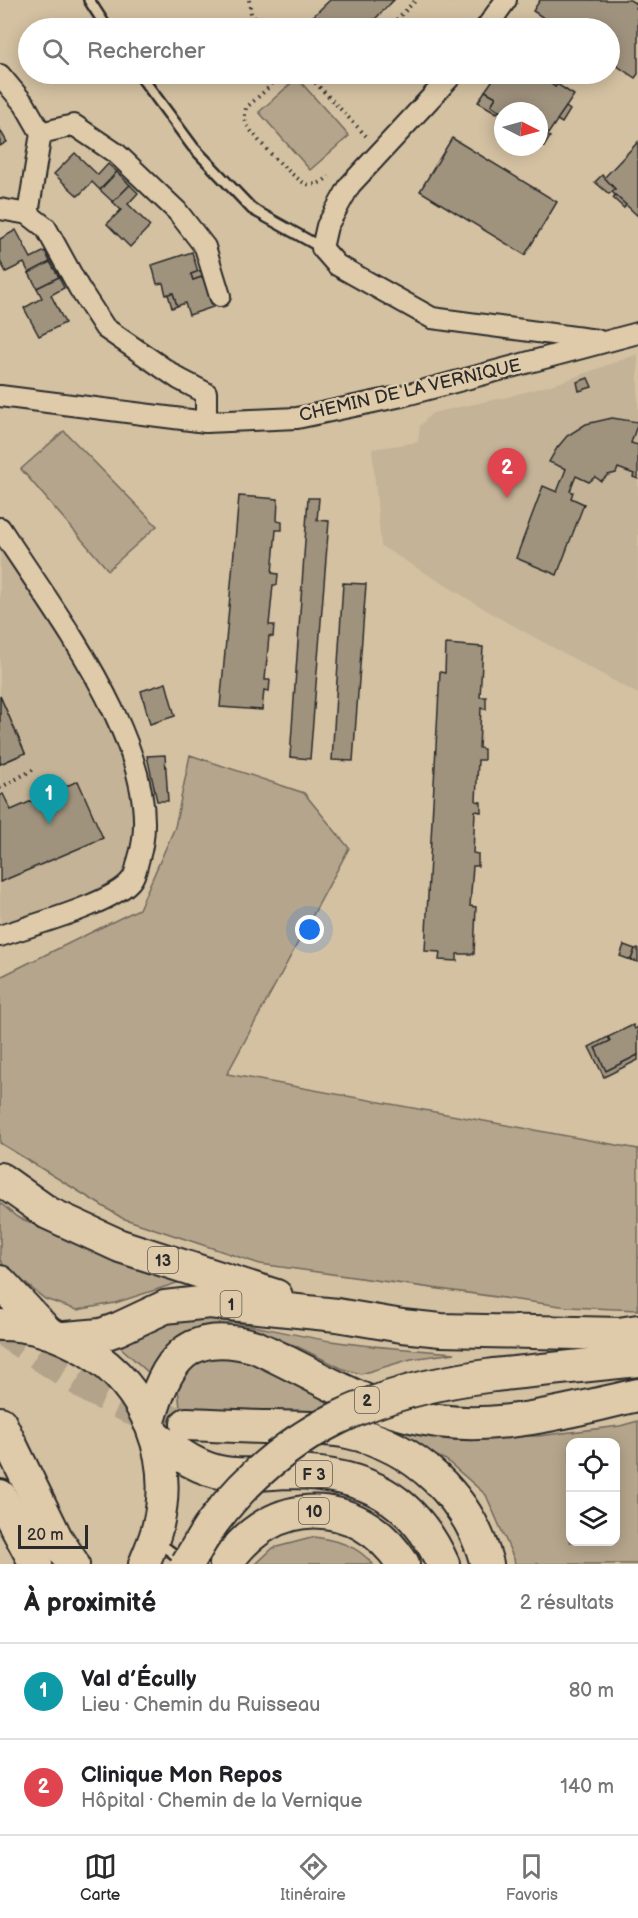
<!DOCTYPE html>
<html lang="fr">
<head>
<meta charset="utf-8">
<style>
	body { margin:0; font-family:"Balsamiq Sans",sans-serif; background:#f6f6f6; color:#202124 }
	.controls { position:absolute; right:18px; bottom:18px; display:grid; overflow:hidden; border-radius:12px; box-shadow:0 3px 15px #0003 }
	.controls button { width:54px; height:54px; display:grid; place-items:center; padding:0; border:0; border-bottom:2px solid #e0e0e0; background:#fff; color:#202124; font:30px sans-serif }
	.compass { position:absolute; left:494px; top:102px; width:54px; height:54px; border-radius:50%; background:#fff; box-shadow:0 3px 15px #0003; rotate:96deg }
	.scale { position:absolute; left:18px; bottom:15px; width:70px; box-sizing:border-box; padding-left:6px; border:3px solid #2b2b2b; border-top:0; font-size:16px; line-height:21px; white-space:nowrap; color:#2b2b2b; -webkit-text-stroke:4px #dfcbaa; paint-order:stroke }
	.you { position:absolute; left:310px; top:930px; width:21px; height:21px; margin:-15px; border:4px solid #fff; border-radius:50%; background:#1a73e8; box-shadow:0 0 0 9px #1a73e833 }
	.badge { display:grid; place-items:center; width:39px; height:39px; border-radius:50%; background:#2b2b2b; color:#fff; font-size:20px; font-weight:700 }
	.pin { position:absolute; translate:-50% -50px; filter:drop-shadow(0 2px 3px #0008) }
	.pin::after { content:''; position:absolute; top:32px; width:21px; height:18px; background:inherit; clip-path:polygon(0 0,100% 0,50% 100%) }
	.list { margin:0; padding:0; list-style:none }
	h2 { display:flex; justify-content:space-between; align-items:center; height:78px; margin:0; padding:0 24px; font-size:26px }
	h2 small { font-size:20px; font-weight:400; color:#757577 }
	.list li { display:grid; grid-template-columns:39px 1fr auto; gap:18px; align-items:center; box-sizing:border-box; height:96px; padding:0 24px; border-top:2px solid #e0e0e0 }
	.list b { display:block; font-size:22px; white-space:nowrap }
	.list p { margin:0; font-size:20px; white-space:nowrap; color:#757577 }
	.list em { font-size:20px; font-style:normal; color:#757577 }
	.icon { flex:none; width:33px; height:33px; fill:none; stroke:currentColor; stroke-width:2; stroke-linecap:round; stroke-linejoin:round }
	.map { position:relative; flex:none; width:638px; height:1564px; overflow:hidden }
	.search { position:absolute; background:#fff; box-shadow:0 3px 15px #0003; left:18px; right:18px; top:18px; height:66px; display:flex; align-items:center; gap:15px; box-sizing:border-box; padding:0 21px; border-radius:33px; color:#757577; font-size:22px }
	.sheet { height:270px; background:#fff }
	nav { display:flex; justify-content:space-around; align-items:center; box-sizing:border-box; height:84px; border-top:2px solid #e0e0e0; background:#fff; font-size:16px; color:#757577 }
	nav a { display:grid; justify-items:center; gap:3px }
	nav .on { color:#2b2b2b }
	.map>svg:first-child { display:block }
</style>
</head>
<body>
<div class="map">
<svg width="638" height="1564" viewBox="0 0 638 1564">
	<rect width="100%" height="100%" fill="#d4c1a2"/>
	<filter id="ink" filterUnits="userSpaceOnUse"><feTurbulence type="fractalNoise" baseFrequency=".0167" numOctaves="2"/><feDisplacementMap in="SourceGraphic" scale="12" xChannelSelector="R" yChannelSelector="G"/><feConvolveMatrix kernelMatrix="1 2 1 2 8 2 1 2 1" color-interpolation-filters="sRGB"/></filter>
	<g filter="url(#ink)">
		<g fill="#c4b397">
			<polygon points="638,354 638,694 501,619 381,546 372,449 418,442 420,426 432,413 507,397 561,382"/>
			<polygon points="0,544 93,685 125,756 139,822 129,870 109,886 87,897 0,928"/>
		</g>
		<g fill="#b5a58c" stroke="#70685c" stroke-width="1.5" fill-rule="evenodd">
			<polygon points="297,78 349,136 310,170 259,112"/>
			<polygon points="64,431 157,526 108,570 21,469"/>
			<polygon points="190,755 304,793 349,848 227,1074 638,1149 638,1310 568,1307 260,1264 122,1218 0,1143 0,977 139,909 175,827"/>
			<polygon points="0,1203 17,1217 105,1254 183,1281 115,1303 77,1310 45,1299 4,1266 0,1260"/>
			<path d="M 209,1319 C 251,1323 290,1335 331,1341 C 372,1347 414,1350 455,1353 L 411,1359 L 361,1374 L 343,1369 L 294,1345 L 237,1327 L 201,1326 L 170,1342 L 149,1373 L 119,1346 L 169,1321 Z"/>
			<path d="M 219,1352 L 267,1363 L 315,1391 L 423,1436 L 538,1436 L 620,1426 L 638,1421 L 638,1564 L 515,1564 L 514,1559 L 486,1495 L 446,1460 L 408,1444 L 192,1413 L 180,1409 L 178,1387 L 193,1363 ZM 570,1442 L 616,1442 L 616,1542 L 570,1542 Z"/>
			<path d="M 315,1537 C 339,1541 356,1545 373,1564 L 256,1564 L 273,1548 Z"/>
		</g>
		<g fill="#a0937e" stroke="#2b2b2b" stroke-width="1.5">
			<polygon points="330,0 394,0 368,26 370,28 309,28 305,24"/>
			<polygon points="540,0 630,0 638,5 636,8 638,9 638,74 635,78 610,61 610,28 559,28 533,11"/>
			<polygon points="497,74 541,74 551,80 550,83 555,87 557,84 574,95 544,140 539,137 539,111 503,111 503,113 491,105 496,97 485,91"/>
			<polygon points="548,74 560,81 555,87 550,83 551,80 546,77"/>
			<polygon points="485,91 496,97 491,105 499,111 497,113 478,102"/>
			<polygon points="566,107 570,110 562,123 557,120"/>
			<polygon points="0,130 7,142 0,146"/>
			<polygon points="547,135 550,137 544,147 539,143 539,137 544,140"/>
			<polygon points="452,138 557,202 525,255 420,191"/>
			<polygon points="638,142 638,216 612,192 615,189 604,178"/>
			<polygon points="75,153 98,175 108,164 117,172 100,190 92,182 78,196 54,174"/>
			<polygon points="117,172 130,185 113,202 100,190"/>
			<polygon points="602,175 615,189 609,194 595,182"/>
			<polygon points="130,185 138,193 128,204 150,226 130,247 107,224 121,210 113,202"/>
			<polygon points="615,195 626,205 624,208 613,198"/>
			<polygon points="16,230 31,258 45,251 50,262 29,273 24,263 6,272 0,261 0,239"/>
			<polygon points="192,252 198,272 191,274 193,280 204,276 213,307 189,315 185,303 177,306 173,293 166,295 163,283 157,284 152,265"/>
			<polygon points="50,262 59,277 37,288 29,273"/>
			<polygon points="202,270 204,276 193,280 191,274"/>
			<polygon points="59,277 64,288 51,295 65,323 39,336 24,308 42,298 37,288"/>
			<polygon points="173,293 177,306 172,308 168,294"/>
			<polygon points="588,378 592,387 579,391 577,382"/>
			<polygon points="612,418 638,422 631,443 638,445 638,479 633,477 634,474 618,468 616,473 608,475 601,481 595,477 589,482 576,476 570,491 573,492 571,498 584,504 557,575 516,558 543,486 557,492 566,469 549,462 557,448 567,436 586,424"/>
			<polygon points="239,496 278,499 277,521 282,522 282,530 276,530 272,573 278,574 277,585 273,585 269,625 274,625 273,637 269,636 265,680 270,680 269,691 264,690 262,710 220,707"/>
			<polygon points="308,498 319,498 317,520 329,521 310,759 290,757"/>
			<polygon points="343,583 366,584 353,761 332,760"/>
			<polygon points="446,644 483,647 480,697 486,697 486,709 481,708 479,748 484,749 484,760 478,760 476,801 481,802 481,812 475,811 473,853 478,854 478,866 473,866 470,906 476,907 474,954 457,954 457,961 439,960 440,952 425,951 440,672 445,673"/>
			<polygon points="166,683 175,716 150,724 141,691"/>
			<polygon points="0,696 25,753 0,764"/>
			<polygon points="0,696 25,753 0,764"/>
			<polygon points="165,755 168,801 157,801 147,756"/>
			<polygon points="78,781 103,838 0,882 0,796 3,794 11,810"/>
			<polygon points="624,945 635,949 631,960 620,956"/>
			<polygon points="638,948 638,962 631,960 635,949"/>
			<polygon points="633,1025 635,1029 638,1027 638,1055 606,1071 595,1048 610,1041 608,1037"/>
			<polygon points="608,1037 610,1041 595,1048 606,1071 638,1055 638,1060 604,1077 589,1047"/>
		</g>
		<g fill="none" stroke-linecap="round" stroke-linejoin="round">
			<polyline stroke="#b2a38a" stroke-width="32" stroke-dasharray="32 16" stroke-linecap="butt" points="0,1324 10,1335 94,1390 140,1413 187,1424"/>
			<g stroke="#2b2b2b" stroke-width="14">
				<g id="service">
					<polyline points="89,0 107,28"/>
					<polyline points="139,74 193,147 252,209 322,248"/>
					<polyline points="158,1542 183,1561"/>
				</g>
			</g>
			<g stroke="#2b2b2b" stroke-width="24">
				<g id="minor">
					<polyline points="486,28 506,0"/>
					<polyline points="453,74 350,185 327,226 322,248 337,265 432,318 597,340"/>
					<polyline points="0,75 25,105 41,133 28,214"/>
					<polyline points="41,133 74,125 117,154 177,211 205,247 220,296"/>
					<polyline points="0,209 28,214 46,228 79,288 105,328 179,379 206,393 206,422"/>
					<polyline points="0,396 206,422 297,418 402,396 638,333"/>
					<path d="M 0,528 C 52,609 170,758 139,858 C 137,864 136,874 132,879 C 116,903 29,926 0,936"/>
				</g>
			</g>
			<g stroke="#2b2b2b" stroke-width="34">
				<path id="primary" d="M 0,1325 C 32,1325 59,1334 87,1351 C 146,1387 174,1458 158,1525 C 155,1539 149,1551 144,1564"/>
			</g>
			<g stroke="#2b2b2b" stroke-width="36">
				<g id="trunk">
					<polyline points="0,1179 48,1213 120,1246 276,1296"/>
					<polyline points="0,1282 46,1331"/>
					<polyline points="65,1338 101,1335 118,1329 165,1307 209,1302 337,1315 402,1326 441,1330 619,1334 638,1331"/>
					<polyline points="494,1375 638,1360"/>
					<path d="M 149,1421 C 166,1360 187,1327 256,1347 C 304,1369 357,1402 407,1415 C 485,1436 562,1412 638,1395"/>
					<polyline points="0,1423 56,1538 73,1564"/>
					<path d="M 187,1424 C 216,1425 245,1427 274,1427 C 299,1428 324,1427 348,1432 C 415,1446 469,1497 487,1564"/>
					<path d="M 156,1438 C 177,1453 198,1469 225,1473 C 248,1477 270,1472 293,1472 C 364,1474 413,1497 443,1564"/>
					<polyline points="0,1496 36,1564"/>
					<path d="M 226,1564 C 271,1494 358,1494 403,1564"/>
				</g>
			</g>
			<g stroke="#2b2b2b" stroke-width="4" stroke-dasharray="1.5 4.5" stroke-linecap="butt">
				<polyline points="249,0 251,14 264,28"/>
				<polyline points="454,0 455,2"/>
				<polyline points="390,28 389,27 416,0"/>
				<path d="M 287,74 L 279,78 L 246,108 C 245,113 244,118 246,123 C 252,136 294,180 307,184 C 316,186 323,182 329,176"/>
				<polyline points="307,74 368,138"/>
				<polyline points="0,788 36,768"/>
			</g>
			<use href="#service" stroke="#dfcbaa" stroke-width="9"/>
			<use href="#minor" stroke="#dfcbaa" stroke-width="20"/>
			<use href="#primary" stroke="#dfcbaa" stroke-width="30"/>
			<use href="#trunk" stroke="#dfcbaa" stroke-width="32"/>
			<g stroke="#2b2b2b" stroke-width="36" stroke-linecap="butt">
				<path id="trunk-bridge" d="M 187,1564 C 196,1550 204,1534 214,1521 C 285,1427 380,1389 494,1375"/>
			</g>
			<use href="#trunk-bridge" stroke="#dfcbaa" stroke-width="32"/>
		</g>
	</g>
	<g text-anchor="middle" stroke-width="5" stroke-linejoin="round" paint-order="stroke">
		<g fill="#dfcbaa" stroke="#615b51" stroke-width="1.5">
			<rect x="148" y="1247" width="30" height="26" rx="4.5"/>
			<rect x="220.5" y="1291" width="21" height="26" rx="4.5"/>
			<rect x="355" y="1387" width="24" height="26" rx="4.5"/>
			<rect x="296" y="1461" width="36" height="26" rx="4.5"/>
			<rect x="299" y="1498" width="30" height="26" rx="4.5"/>
		</g>
		<g font-size="16" font-weight="bold" fill="#2b2b2b">
			<text x="163" y="1266">13</text>
			<text x="231" y="1310">1</text>
			<text x="367" y="1406">2</text>
			<text x="314" y="1480">F 3</text>
			<text x="314" y="1517">10</text>
		</g>
		<g font-size="18" fill="#2b2b2b" stroke="#dfcbaa">
			<text transform="translate(410 390) rotate(-13)" y="6">CHEMIN DE LA VERNIQUE</text>
		</g>
	</g>
</svg>
<div class="controls">
<button><svg class="icon" aria-label="locate" viewBox="0 0 24 24"><circle cx="12" cy="12" r="6"/><path d="M12 2v4M12 18v4M2 12h4M18 12h4"/></svg></button>
<button><svg class="icon" aria-label="layers" viewBox="0 0 24 24"><path d="M12 4l9 5-9 5-9-5zM3 14l9 5 9-5"/></svg></button>
</div>
<svg class="compass" viewBox="-18 -18 36 36"><path d="M0-13l5 13h-10z" fill="#e53935"/><path d="M0 13l5-13h-10z" fill="#757577"/></svg>
<div class="scale">20 m</div>
<div class="you"></div>
<div class="pin badge" style="left:49px;top:824px;background:#0f9aa8">1</div>
<div class="pin badge" style="left:507px;top:498px;background:#e0444e">2</div>
<div class="search"><svg class="icon" aria-label="search" viewBox="0 0 24 24"><circle cx="10" cy="10" r="6"/><path d="M15 15l6 6"/></svg>Rechercher</div>
</div>
<section class="sheet">
<h2>À proximité<small>2 résultats</small></h2>
<ul class="list">
<li><span class="badge" style="background:#0f9aa8">1</span><div><b>Val d’Écully</b><p>Lieu · Chemin du Ruisseau</p></div><em>80 m</em></li>
<li><span class="badge" style="background:#e0444e">2</span><div><b>Clinique Mon Repos</b><p>Hôpital · Chemin de la Vernique</p></div><em>140 m</em></li>
</ul>
</section>
<nav>
<a class="on"><svg class="icon" aria-label="map" viewBox="0 0 24 24"><path d="M3 6l6-2 6 2 6-2v14l-6 2-6-2-6 2zM9 4v14M15 6v14"/></svg>Carte</a>
<a><svg class="icon" aria-label="directions" viewBox="0 0 24 24"><path d="M12 3l9 9-9 9-9-9zM9 14v-3h6M13 9l2 2-2 2"/></svg>Itinéraire</a>
<a><svg class="icon" aria-label="saved" viewBox="0 0 24 24"><path d="M7 4h10v16l-5-4-5 4z"/></svg>Favoris</a>
</nav>
</body>
</html>
